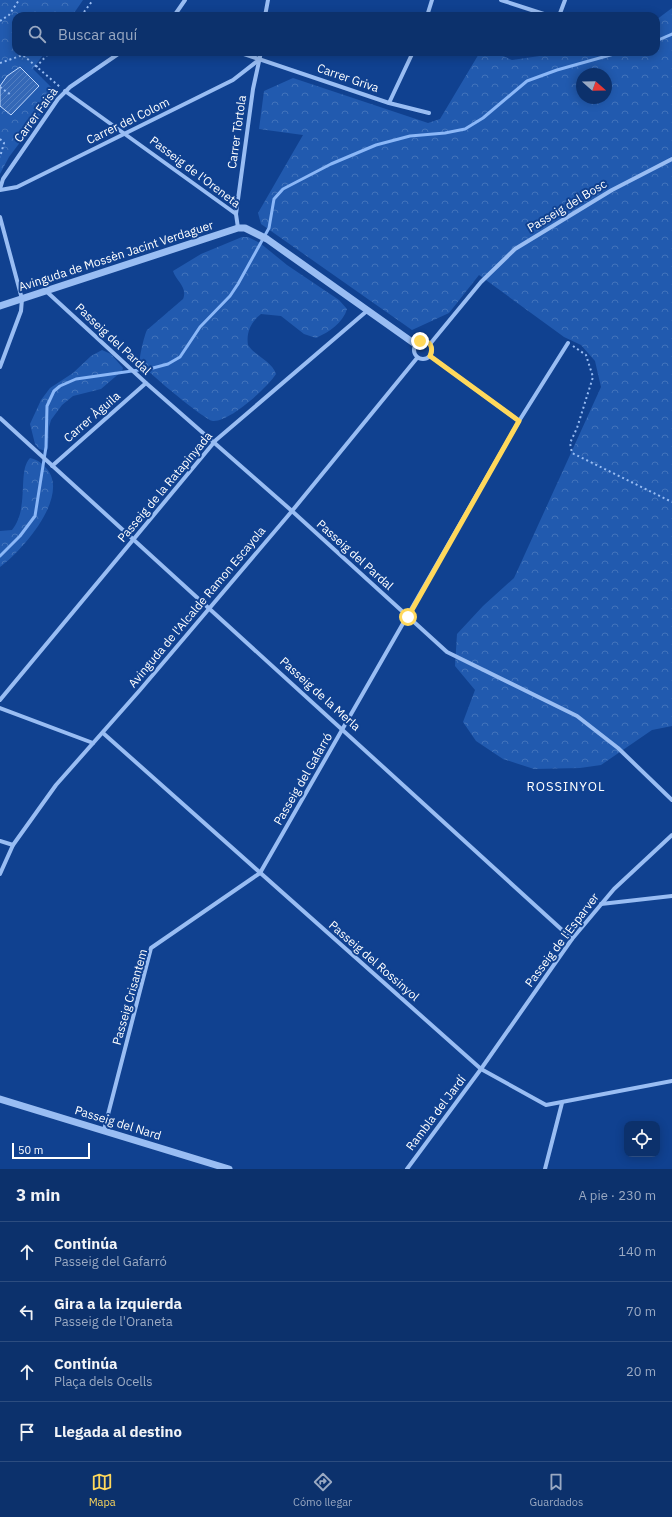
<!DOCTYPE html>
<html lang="es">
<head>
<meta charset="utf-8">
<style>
	body { margin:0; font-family:"IBM Plex Sans",sans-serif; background:#153972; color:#f1f3f6 }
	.controls { position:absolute; right:12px; bottom:12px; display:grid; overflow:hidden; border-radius:8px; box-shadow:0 2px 10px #0003 }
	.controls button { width:36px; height:36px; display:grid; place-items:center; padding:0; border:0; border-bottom:1px solid #2c4c7f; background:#0c316c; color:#f1f3f6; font:20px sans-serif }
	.compass { position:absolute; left:576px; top:68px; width:36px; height:36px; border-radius:50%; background:#0c316c; box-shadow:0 2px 10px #0003; rotate:110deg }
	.scale { position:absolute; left:12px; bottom:10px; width:78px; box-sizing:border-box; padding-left:4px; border:2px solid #fff; border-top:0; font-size:11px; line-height:14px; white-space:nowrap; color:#fff; -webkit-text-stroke:3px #104190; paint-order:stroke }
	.stop { position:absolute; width:12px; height:12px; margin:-9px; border:3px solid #ffd85b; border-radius:50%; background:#fff }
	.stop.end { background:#ffd85b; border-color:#fff; box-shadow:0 1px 4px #0008 }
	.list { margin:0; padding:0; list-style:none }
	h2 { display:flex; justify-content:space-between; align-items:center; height:52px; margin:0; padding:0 16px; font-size:17px }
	h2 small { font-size:13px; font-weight:400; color:#9aa9c2 }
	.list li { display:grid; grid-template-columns:26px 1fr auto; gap:12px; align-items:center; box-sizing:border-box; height:60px; padding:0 16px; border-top:1px solid #2c4c7f }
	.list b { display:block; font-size:15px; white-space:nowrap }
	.list p { margin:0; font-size:13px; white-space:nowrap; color:#9aa9c2 }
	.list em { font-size:13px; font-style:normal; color:#9aa9c2 }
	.icon { flex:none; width:22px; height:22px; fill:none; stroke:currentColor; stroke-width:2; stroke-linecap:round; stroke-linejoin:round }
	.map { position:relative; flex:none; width:672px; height:1169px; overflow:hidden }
	.search { position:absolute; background:#0c316c; box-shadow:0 2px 10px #0003; left:12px; right:12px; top:12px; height:44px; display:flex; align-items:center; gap:10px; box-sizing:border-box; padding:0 14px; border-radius:12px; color:#9aa9c2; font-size:15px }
	.sheet { height:292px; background:#0c316c }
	nav { display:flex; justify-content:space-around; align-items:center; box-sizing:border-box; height:56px; border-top:1px solid #2c4c7f; background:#0c316c; font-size:11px; color:#9aa9c2 }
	nav a { display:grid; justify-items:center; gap:2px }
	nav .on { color:#ffd85b }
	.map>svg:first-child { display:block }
</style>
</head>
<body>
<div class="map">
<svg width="672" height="1169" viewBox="0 0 672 1169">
	<defs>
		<pattern id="forest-crowns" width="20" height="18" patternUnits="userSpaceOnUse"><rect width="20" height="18" fill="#215aaf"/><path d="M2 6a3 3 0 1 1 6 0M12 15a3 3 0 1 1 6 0" fill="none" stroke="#4273bb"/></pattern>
		<pattern id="building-hatch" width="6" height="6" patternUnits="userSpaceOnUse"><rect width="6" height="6" fill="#3468b7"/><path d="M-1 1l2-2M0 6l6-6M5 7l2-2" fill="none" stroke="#527fc2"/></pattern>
	</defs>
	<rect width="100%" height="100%" fill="#104190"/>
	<g fill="url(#forest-crowns)" fill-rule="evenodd">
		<polygon points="0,0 83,0 72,16 16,16 16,52 45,52 33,69 57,93 9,157 0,174"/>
		<path d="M 672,8 L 672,726 L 652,730 L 601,765 L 580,768 L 534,769 L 503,759 L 476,741 L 463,722 L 475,690 L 455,666 L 457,634 L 483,606 L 514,578 L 601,387 L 595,361 L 581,345 L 564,337 L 479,275 L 449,313 L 412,330 L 261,224 L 258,213 L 303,135 L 259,129 L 264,91 L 293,78 L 428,123 L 440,119 L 480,52 L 494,52 L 512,60 L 567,52 L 656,52 L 656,20 ZM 582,74 L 606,74 L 606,98 L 582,98 Z"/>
		<path d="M 242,237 L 248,237 L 260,243 L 287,265 L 339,300 L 347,309 C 343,323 329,332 316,338 L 304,334 L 281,316 L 261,314 C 251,322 246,332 248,345 C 255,356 272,361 276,374 C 267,388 230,422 213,421 C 206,421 142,368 140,362 C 139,357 145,333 147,330 L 183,299 C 188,287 176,281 173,271 L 201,254 Z"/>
		<polygon points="102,350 111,354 123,368 122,371 101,389 73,396 62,405 51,420 49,427 48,449 46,451 39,449 35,444 30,424 41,400 50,388 73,373 91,356"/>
		<path d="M 30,458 C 38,460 42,463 47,469 C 70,497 22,551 0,567 L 0,531 L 12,530 C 30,508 17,471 30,458 Z"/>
	</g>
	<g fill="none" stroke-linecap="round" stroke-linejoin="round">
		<g stroke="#8bb7f7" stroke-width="3">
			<polyline points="656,41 672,34"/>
			<polyline points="0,556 20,536 35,516 46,447 47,406 54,391 60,386 76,379 153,368 168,364 180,357 200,327 230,296 238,284 269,228 274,199 283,189 331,164 376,145 410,136 445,133 465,129 483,118 527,81 557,70 621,52"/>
		</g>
	</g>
	<polygon fill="url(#building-hatch)" stroke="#c1d9fe" points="20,67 39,86 11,115 0,106 0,86 7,76"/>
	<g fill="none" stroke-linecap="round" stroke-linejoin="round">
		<g stroke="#99bdf3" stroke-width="2" stroke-dasharray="2 3" stroke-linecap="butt">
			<polyline points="81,16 93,0"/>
			<polyline points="0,21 9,15 19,0"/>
			<polyline points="0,63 23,55 60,87"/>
			<polyline points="36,67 50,52"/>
			<polyline points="0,87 11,95"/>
			<polyline points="0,139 4,143 0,157"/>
			<polyline points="573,346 586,355 593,377 577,428 570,443 572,453 672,502"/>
		</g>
		<g stroke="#99bdf3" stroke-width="4">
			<polyline points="501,0 550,16"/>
			<polyline points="174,16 185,0"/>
			<polyline points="265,16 268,0"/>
			<polyline points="427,16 432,0"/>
			<polyline points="559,16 565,0"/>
			<polyline points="238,52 389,103 429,113"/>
			<polyline points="65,91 236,214"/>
			<polyline points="389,103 413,52"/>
			<polyline points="0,189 3,179 58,99 70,87 121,52"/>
			<polyline points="0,190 17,187 233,80 260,59"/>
			<polyline points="0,217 22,299 21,311 0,367"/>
			<polyline points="238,228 236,214 253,89 261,52"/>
			<polyline points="46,291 146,383 292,511 447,652 577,716 618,748 672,800"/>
			<circle cx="423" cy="350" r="9"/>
			<polyline points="430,344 481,282 515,249 612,190 672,159"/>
			<polyline points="430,356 519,421"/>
			<polyline points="0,418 572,939"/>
			<polyline points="52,466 146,383"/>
			<polyline points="0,700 216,440 368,310"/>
			<polyline points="0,708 93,743"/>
			<polyline points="103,733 481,1069 546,1105 672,1081"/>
			<polyline points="0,841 13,845"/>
			<polyline points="0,874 13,845 56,785 140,690 292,511 417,358"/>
			<polyline points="601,904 672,896"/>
			<polyline points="104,1130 151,948 260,873 519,421 568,343"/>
			<polyline points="407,1169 481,1069 572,939 614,889 672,835"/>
			<polyline points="545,1169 562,1103"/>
		</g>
		<g stroke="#99bdf3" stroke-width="7">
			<polyline points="0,306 238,228 245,228 267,239 415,344"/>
			<polyline points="0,1099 229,1169"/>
		</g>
	</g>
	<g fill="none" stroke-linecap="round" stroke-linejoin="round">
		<path stroke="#ffd85b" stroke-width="5" d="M 408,617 L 519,421 L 430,356 C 434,347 430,340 420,341"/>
	</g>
	<g text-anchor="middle" stroke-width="4" stroke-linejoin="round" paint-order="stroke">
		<g font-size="12" fill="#fff" stroke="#104190">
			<text transform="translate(348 78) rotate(19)" y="4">Carrer Griva</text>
			<text transform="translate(36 115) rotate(-54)" y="4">Carrer Faisà</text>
			<text transform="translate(128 121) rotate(-26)" y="4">Carrer del Colom</text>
			<text transform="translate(237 132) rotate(-82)" y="4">Carrer Tòrtola</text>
			<text transform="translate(195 172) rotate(37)" y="4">Passeig de l'Oreneta</text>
			<text transform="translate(567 206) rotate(-31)" y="4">Passeig del Bosc</text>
			<text transform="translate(116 256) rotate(-18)" y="4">Avinguda de Mossèn Jacint Verdaguer</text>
			<text transform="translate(113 339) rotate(43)" y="4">Passeig del Pardal</text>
			<text transform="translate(92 417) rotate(-41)" y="4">Carrer Àguila</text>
			<text transform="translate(165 487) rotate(-50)" y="4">Passeig de la Ratapinyada</text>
			<text transform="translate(355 555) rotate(42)" y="4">Passeig del Pardal</text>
			<text transform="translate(197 607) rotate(-50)" y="4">Avinguda de l'Alcalde Ramon Escayola</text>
			<text transform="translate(320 694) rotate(42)" y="4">Passeig de la Merla</text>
			<text transform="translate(303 779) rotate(-60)" y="4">Passeig del Gafarró</text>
			<text transform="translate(562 940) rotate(-53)" y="4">Passeig de l'Esparver</text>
			<text transform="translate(374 961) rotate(41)" y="4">Passeig del Rossinyol</text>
			<text transform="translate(130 997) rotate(-74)" y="4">Passeig Crisantem</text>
			<text transform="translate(436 1113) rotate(-53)" y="4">Rambla del Jardí</text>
			<text transform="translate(118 1123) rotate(17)" y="4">Passeig del Nard</text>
		</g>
		<g font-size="13" letter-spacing="1" fill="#fff" stroke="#104190">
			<text x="566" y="791">ROSSINYOL</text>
		</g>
	</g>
</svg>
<div class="controls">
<button><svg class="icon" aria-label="locate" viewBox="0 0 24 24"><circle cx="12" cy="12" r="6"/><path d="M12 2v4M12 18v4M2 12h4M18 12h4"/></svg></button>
</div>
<svg class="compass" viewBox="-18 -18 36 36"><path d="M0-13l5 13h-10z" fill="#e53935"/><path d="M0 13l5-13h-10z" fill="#9aa9c2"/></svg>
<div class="scale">50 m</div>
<div class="stop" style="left:408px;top:617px"></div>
<div class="stop end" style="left:420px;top:341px"></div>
<div class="search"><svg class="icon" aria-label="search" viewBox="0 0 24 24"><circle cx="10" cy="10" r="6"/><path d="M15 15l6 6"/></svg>Buscar aquí</div>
</div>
<section class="sheet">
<h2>3 min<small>A pie · 230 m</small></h2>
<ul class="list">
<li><svg class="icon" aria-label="ahead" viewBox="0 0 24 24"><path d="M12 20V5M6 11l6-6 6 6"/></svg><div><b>Continúa</b><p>Passeig del Gafarró</p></div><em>140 m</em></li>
<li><svg class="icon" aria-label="left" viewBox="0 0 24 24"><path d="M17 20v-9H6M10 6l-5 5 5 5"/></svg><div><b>Gira a la izquierda</b><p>Passeig de l'Oraneta</p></div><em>70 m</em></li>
<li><svg class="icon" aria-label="ahead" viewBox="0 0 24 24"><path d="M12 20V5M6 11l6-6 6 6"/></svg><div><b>Continúa</b><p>Plaça dels Ocells</p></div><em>20 m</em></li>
<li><svg class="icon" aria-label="arrive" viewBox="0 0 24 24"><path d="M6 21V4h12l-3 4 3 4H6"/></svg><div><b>Llegada al destino</b></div></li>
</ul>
</section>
<nav>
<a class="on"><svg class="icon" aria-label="map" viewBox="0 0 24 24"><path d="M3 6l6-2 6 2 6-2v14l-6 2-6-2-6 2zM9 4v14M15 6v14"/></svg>Mapa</a>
<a><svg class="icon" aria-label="directions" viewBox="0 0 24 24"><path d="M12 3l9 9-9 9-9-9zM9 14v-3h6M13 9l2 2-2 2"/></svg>Cómo llegar</a>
<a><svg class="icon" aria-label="saved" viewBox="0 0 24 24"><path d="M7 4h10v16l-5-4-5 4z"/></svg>Guardados</a>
</nav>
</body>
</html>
